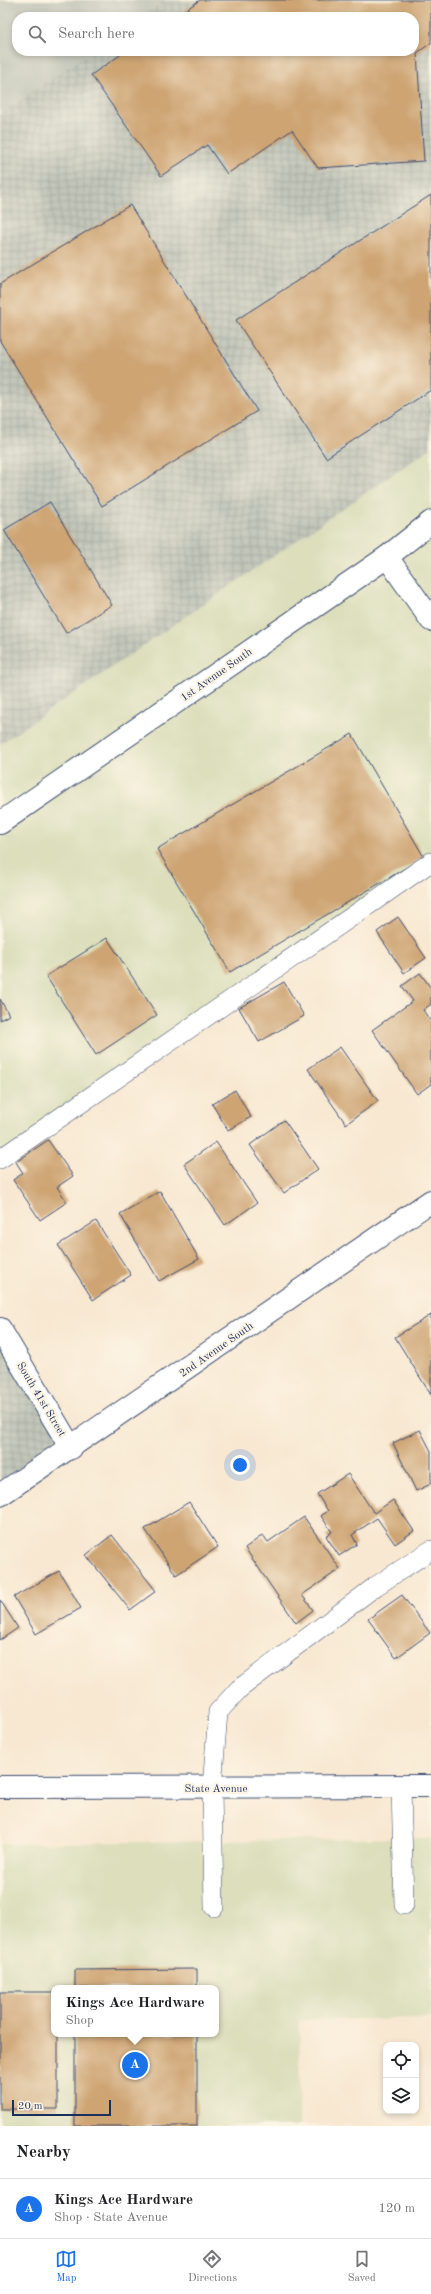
<!DOCTYPE html>
<html lang="en">
<head>
<meta charset="utf-8">
<style>
	body { margin:0; font-family:"Old Standard TT",serif; background:#f2f2f2; color:#202124 }
	.controls { position:absolute; right:12px; bottom:12px; display:grid; overflow:hidden; border-radius:8px; box-shadow:0 2px 6px #0003 }
	.controls button { width:36px; height:36px; display:grid; place-items:center; padding:0; border:0; border-bottom:1px solid #e0e0e0; background:#fff; color:#202124; font:20px sans-serif }
	.scale { position:absolute; left:12px; bottom:10px; width:99px; box-sizing:border-box; padding-left:4px; border:2px solid #1b2f5e; border-top:0; font-size:11px; line-height:14px; white-space:nowrap; color:#1b2f5e; -webkit-text-stroke:3px #fcf5e5; paint-order:stroke }
	.you { position:absolute; left:240px; top:1465px; width:14px; height:14px; margin:-10px; border:3px solid #fff; border-radius:50%; background:#1a73e8; box-shadow:0 0 0 6px #1a73e833 }
	.badge { display:grid; place-items:center; width:26px; height:26px; border-radius:50%; background:#1a73e8; color:#fff; font-size:13px; font-weight:700 }
	.pin { position:absolute; translate:-50% -50%; border:2px solid #fff; box-shadow:0 1px 4px #0006 }
	.popup { position:absolute; left:51px; top:1985px; width:168px; height:52px; box-sizing:border-box; display:grid; place-content:center; border-radius:8px; background:#fff; filter:drop-shadow(0 1px 3px #0005); font-size:13px; white-space:nowrap; color:#757577 }
	.popup b { font-size:15px; color:#202124 }
	.popup::after { content:''; position:absolute; left:50%; top:100%; margin-left:-8px; border:8px solid transparent; border-top-color:#fff }
	.list { margin:0; padding:0; list-style:none }
	h2 { display:flex; justify-content:space-between; align-items:center; height:52px; margin:0; padding:0 16px; font-size:17px }
	h2 small { font-size:13px; font-weight:400; color:#757577 }
	.list li { display:grid; grid-template-columns:26px 1fr auto; gap:12px; align-items:center; box-sizing:border-box; height:60px; padding:0 16px; border-top:1px solid #e0e0e0 }
	.list b { display:block; font-size:15px; white-space:nowrap }
	.list p { margin:0; font-size:13px; white-space:nowrap; color:#757577 }
	.list em { font-size:13px; font-style:normal; color:#757577 }
	.icon { flex:none; width:22px; height:22px; fill:none; stroke:currentColor; stroke-width:2; stroke-linecap:round; stroke-linejoin:round }
	.map { position:relative; flex:none; width:431px; height:2126px; overflow:hidden }
	.search { position:absolute; background:#fff; box-shadow:0 2px 6px #0003; left:12px; right:12px; top:12px; height:44px; display:flex; align-items:center; gap:10px; box-sizing:border-box; padding:0 14px; border-radius:16px; color:#757577; font-size:15px }
	.sheet { height:112px; background:#fff }
	nav { display:flex; justify-content:space-around; align-items:center; box-sizing:border-box; height:56px; border-top:1px solid #e0e0e0; background:#fff; font-size:11px; color:#757577 }
	nav a { display:grid; justify-items:center; gap:2px }
	nav .on { color:#1a73e8 }
	.map>svg:first-child { display:block }
</style>
</head>
<body>
<div class="map">
<svg width="431" height="2126" viewBox="0 0 431 2126">
	<defs>
		<pattern id="industrial-grid" width="8" height="8" patternUnits="userSpaceOnUse"><rect width="8" height="8" fill="#c2c6b9"/><path d="M0 4h8M4 0v8" fill="none" stroke="#a6aaa1"/></pattern>
	</defs>
	<rect width="100%" height="100%" fill="#fcf5e5"/>
	<filter id="ink" filterUnits="userSpaceOnUse"><feTurbulence type="fractalNoise" baseFrequency=".025" numOctaves="2"/><feDisplacementMap in="SourceGraphic" scale="8" xChannelSelector="R" yChannelSelector="G"/><feConvolveMatrix kernelMatrix="1 2 1 2 8 2 1 2 1" color-interpolation-filters="sRGB"/></filter>
	<filter id="wash" filterUnits="userSpaceOnUse"><feTurbulence type="fractalNoise" baseFrequency=".012" numOctaves="4" result="noise"/><feDisplacementMap in="SourceGraphic" scale="16" xChannelSelector="R" yChannelSelector="G"/><feGaussianBlur stdDeviation="0.9" result="paint"/><feColorMatrix in="noise" values="0 0 0 0 0 0 0 0 0 0 0 0 0 0 0 0 0 1.4 0 .05"/><feComposite in="paint" operator="in"/></filter>
	<g filter="url(#wash)">
		<rect width="100%" height="100%" fill="#f8e8d2"/>
		<g fill="#dcdebc" fill-rule="evenodd">
			<polygon points="431,445 431,865 0,1160 0,742"/>
			<path d="M 431,1838 L 431,2018 L 300,2020 L 299,2126 L 0,2126 L 0,1844 ZM 54,1988 L 216,1988 L 216,2034 L 54,2034 Z"/>
		</g>
		<g fill="url(#industrial-grid)">
			<polygon points="165,0 431,0 431,448 0,744 0,113 91,51 414,51 414,17 140,17"/>
			<polygon points="0,1329 71,1448 0,1488"/>
		</g>
		<polygon fill="#c2c6b9" points="0,0 165,0 140,17 17,17 17,51 91,51 0,113"/>
		<g id="blocks">
			<g fill="#cea473">
				<polygon points="200,0 431,0 431,43 417,53 424,161 318,168 292,130 227,174 207,145 161,176 91,75 126,51 414,51 414,17 175,17"/>
				<polygon points="431,195 431,390 326,458 236,320"/>
				<polygon points="130,205 257,411 102,506 0,341 0,284"/>
				<polygon points="50,502 112,605 66,633 4,530"/>
				<polygon points="352,734 424,857 230,972 157,849"/>
				<polygon points="398,917 426,958 404,973 377,932"/>
				<polygon points="107,938 157,1015 96,1055 46,976"/>
				<polygon points="420,973 431,988 431,1004 423,1010 431,1022 431,1084 417,1094 372,1030 413,1001 402,986"/>
				<polygon points="284,982 304,1016 259,1042 239,1008"/>
				<polygon points="0,999 9,1015 0,1020"/>
				<polygon points="340,1047 378,1101 346,1124 308,1069"/>
				<polygon points="235,1090 251,1117 228,1130 212,1104"/>
				<polygon points="284,1120 318,1169 284,1193 250,1145"/>
				<polygon points="48,1140 73,1176 57,1187 67,1202 40,1220 13,1180 23,1173 16,1162"/>
				<polygon points="216,1142 257,1203 225,1225 184,1164"/>
				<polygon points="160,1191 199,1259 159,1281 120,1214"/>
				<polygon points="96,1221 131,1275 93,1300 58,1245"/>
				<polygon points="431,1315 431,1395 395,1337"/>
				<polygon points="420,1430 431,1451 431,1484 416,1491 393,1443"/>
				<polygon points="348,1474 374,1513 393,1500 414,1531 395,1544 377,1518 352,1535 357,1544 339,1556 326,1536 332,1532 321,1516 328,1511 317,1494"/>
				<polygon points="189,1502 218,1547 176,1575 145,1529"/>
				<polygon points="304,1517 340,1569 302,1595 313,1610 296,1623 245,1548 263,1535 268,1542"/>
				<polygon points="112,1535 156,1591 130,1610 86,1555"/>
				<polygon points="59,1571 81,1608 36,1634 14,1597"/>
				<polygon points="402,1595 430,1633 396,1658 368,1619"/>
				<polygon points="0,1600 18,1628 0,1640"/>
				<polygon points="197,1969 197,1988 75,1988 75,1970"/>
				<polygon points="0,1992 54,1992 54,2034 58,2034 58,2109 0,2109"/>
				<rect x="75" y="2034" width="122" height="92"/>
			</g>
		</g>
	</g>
	<g filter="url(#ink)">
		<use href="#blocks" fill-opacity="0" stroke="#3c4b6f" stroke-width="1"/>
		<g fill="none" stroke-linecap="round" stroke-linejoin="round">
			<g stroke="#3c4b6f" stroke-width="20">
				<g id="service">
					<polyline points="0,1159 431,862"/>
					<polyline points="401,1786 404,1905"/>
					<polyline points="214,1907 212,1788 218,1712 239,1689 376,1586 431,1550"/>
				</g>
			</g>
			<g stroke="#3c4b6f" stroke-width="24">
				<g id="minor">
					<polyline points="387,557 431,620"/>
					<polyline points="0,1329 71,1448"/>
					<polyline points="0,1495 431,1201"/>
				</g>
			</g>
			<g stroke="#3c4b6f" stroke-width="24">
				<polyline id="tertiary" points="0,823 387,557 431,522"/>
			</g>
			<g stroke="#3c4b6f" stroke-width="24">
				<polyline id="secondary" points="0,1787 431,1786"/>
			</g>
			<use href="#service" stroke="#fff" stroke-width="19"/>
			<use href="#minor" stroke="#fff" stroke-width="22"/>
			<use href="#tertiary" stroke="#fff" stroke-width="22"/>
			<use href="#secondary" stroke="#fff" stroke-width="22"/>
		</g>
	</g>
	<g text-anchor="middle" stroke-width="4" stroke-linejoin="round" paint-order="stroke">
		<g font-size="11" fill="#1b2f5e" stroke="#fcf5e5">
			<text transform="translate(216 674) rotate(-35)" y="4">1st Avenue South</text>
			<text transform="translate(216 1349) rotate(-35)" y="4">2nd Avenue South</text>
			<text transform="translate(42 1399) rotate(59)" y="4">South 41st Street</text>
			<text x="216" y="1792">State Avenue</text>
		</g>
	</g>
</svg>
<div class="controls">
<button><svg class="icon" aria-label="locate" viewBox="0 0 24 24"><circle cx="12" cy="12" r="6"/><path d="M12 2v4M12 18v4M2 12h4M18 12h4"/></svg></button>
<button><svg class="icon" aria-label="layers" viewBox="0 0 24 24"><path d="M12 4l9 5-9 5-9-5zM3 14l9 5 9-5"/></svg></button>
</div>
<div class="scale">20 m</div>
<div class="you"></div>
<div class="pin badge" style="left:135px;top:2065px">A</div>
<div class="popup"><b>Kings Ace Hardware</b>Shop</div>
<div class="search"><svg class="icon" aria-label="search" viewBox="0 0 24 24"><circle cx="10" cy="10" r="6"/><path d="M15 15l6 6"/></svg>Search here</div>
</div>
<section class="sheet">
<h2>Nearby<small></small></h2>
<ul class="list">
<li><span class="badge">A</span><div><b>Kings Ace Hardware</b><p>Shop · State Avenue</p></div><em>120 m</em></li>
</ul>
</section>
<nav>
<a class="on"><svg class="icon" aria-label="map" viewBox="0 0 24 24"><path d="M3 6l6-2 6 2 6-2v14l-6 2-6-2-6 2zM9 4v14M15 6v14"/></svg>Map</a>
<a><svg class="icon" aria-label="directions" viewBox="0 0 24 24"><path d="M12 3l9 9-9 9-9-9zM9 14v-3h6M13 9l2 2-2 2"/></svg>Directions</a>
<a><svg class="icon" aria-label="saved" viewBox="0 0 24 24"><path d="M7 4h10v16l-5-4-5 4z"/></svg>Saved</a>
</nav>
</body>
</html>
